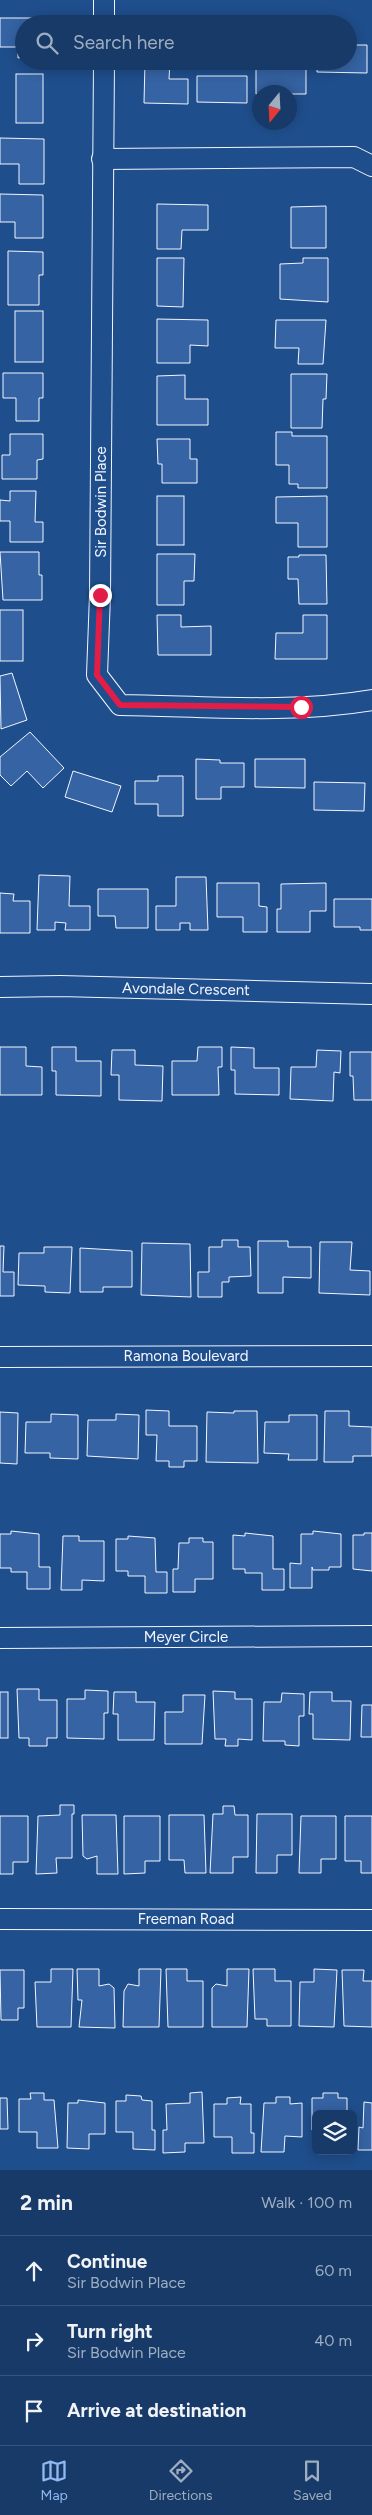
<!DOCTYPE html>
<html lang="en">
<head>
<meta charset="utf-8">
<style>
	body { margin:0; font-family:Figtree,sans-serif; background:#20416f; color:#f1f3f6 }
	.controls { position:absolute; right:15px; bottom:15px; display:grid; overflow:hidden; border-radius:8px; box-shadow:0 2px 12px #0003 }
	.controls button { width:45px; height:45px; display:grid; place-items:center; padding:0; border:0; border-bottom:1px solid #36547d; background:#173a69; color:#f1f3f6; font:25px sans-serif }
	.compass { position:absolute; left:252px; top:85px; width:45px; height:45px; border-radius:50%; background:#173a69; box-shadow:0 2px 12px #0003; rotate:198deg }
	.stop { position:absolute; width:15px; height:15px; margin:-11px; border:4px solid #e11d48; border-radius:50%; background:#fff }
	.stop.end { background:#e11d48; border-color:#fff; box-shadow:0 1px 5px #0008 }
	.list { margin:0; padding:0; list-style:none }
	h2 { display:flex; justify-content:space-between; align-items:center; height:65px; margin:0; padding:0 20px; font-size:21px }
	h2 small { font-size:16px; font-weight:400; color:#9eadc0 }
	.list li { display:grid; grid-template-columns:32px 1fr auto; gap:15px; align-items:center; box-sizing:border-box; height:70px; padding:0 20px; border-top:1px solid #36547d }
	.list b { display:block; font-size:19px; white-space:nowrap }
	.list p { margin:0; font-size:16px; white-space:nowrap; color:#9eadc0 }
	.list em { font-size:16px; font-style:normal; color:#9eadc0 }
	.icon { flex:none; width:28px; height:28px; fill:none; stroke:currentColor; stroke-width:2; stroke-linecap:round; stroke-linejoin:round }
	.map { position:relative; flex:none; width:372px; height:2170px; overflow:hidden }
	.search { position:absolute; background:#173a69; box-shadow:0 2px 12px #0003; left:15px; right:15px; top:15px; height:55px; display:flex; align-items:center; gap:12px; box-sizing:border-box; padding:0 18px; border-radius:28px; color:#9eadc0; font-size:19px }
	.sheet { height:275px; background:#173a69 }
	nav { display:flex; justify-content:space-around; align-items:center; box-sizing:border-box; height:70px; border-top:1px solid #36547d; background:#173a69; font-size:14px; color:#9eadc0 }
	nav a { display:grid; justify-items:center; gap:2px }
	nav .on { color:#90b9f0 }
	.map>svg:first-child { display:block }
</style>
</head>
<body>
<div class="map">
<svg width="372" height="2170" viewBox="0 0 372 2170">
	<rect width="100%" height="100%" fill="#1f4e8c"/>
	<g fill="#3563a3" stroke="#f2f6ff">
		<polygon points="0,18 43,18 43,24 24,24 24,57 18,58 18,47 0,47"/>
		<polygon points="348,45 367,45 367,73 317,72 317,61 348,61"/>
		<polygon points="145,61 170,61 169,79 188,79 188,104 144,103"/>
		<polygon points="280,61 306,61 306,94 256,94 256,66 280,66"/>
		<rect x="16" y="74" width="27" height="49"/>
		<polygon points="197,76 247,76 247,103 197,102"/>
		<polygon points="0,138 44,139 44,184 19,184 19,164 0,164"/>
		<polygon points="0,194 43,195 43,238 15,238 15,222 0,222"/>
		<polygon points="157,204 208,205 208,230 182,230 181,249 157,249"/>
		<polygon points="326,206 326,248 291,248 291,207"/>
		<polygon points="8,251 43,252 43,275 39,275 39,305 8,305"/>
		<polygon points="157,258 184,258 183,307 157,306"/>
		<polygon points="303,258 328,258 328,302 280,299 280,264 303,263"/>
		<rect x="15" y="311" width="28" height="51"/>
		<polygon points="157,319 208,320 208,346 190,345 190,363 157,363"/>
		<polygon points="276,320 326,320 323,364 298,364 299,348 275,348"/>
		<polygon points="3,373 43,373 43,398 39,398 39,421 16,421 16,398 3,398"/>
		<polygon points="291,374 327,374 326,399 323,399 322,428 291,428"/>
		<polygon points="185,375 185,399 208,399 208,425 157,425 157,376"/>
		<polygon points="276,432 292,432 292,436 327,436 327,488 298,488 298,484 289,484 289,465 276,465"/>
		<polygon points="10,434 43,434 43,459 37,460 37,479 2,479 2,455 10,455"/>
		<polygon points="157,439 190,439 190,459 197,459 197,483 162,483 162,464 158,464"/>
		<polygon points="10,491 36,491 35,522 43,522 43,542 10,542 10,521 0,521 0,500 10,501"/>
		<rect x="157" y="496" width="27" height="49"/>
		<polygon points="327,496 327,547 298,547 298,523 276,523 276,497"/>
		<polygon points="0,552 39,552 39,575 42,575 42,600 3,600"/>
		<polygon points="157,554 195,554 194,581 184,581 184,605 157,605"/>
		<polygon points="299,555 326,555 327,604 299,604 298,579 288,579 288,557 299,557"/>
		<rect x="0" y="610" width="23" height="51"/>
		<polygon points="157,615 181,615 181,627 211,626 211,655 158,655"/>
		<polygon points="303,615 327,615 327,659 275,659 276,633 303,633"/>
		<polygon points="12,673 27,720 1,729 0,676"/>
		<polygon points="30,732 64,768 43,788 27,771 11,786 0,775 0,757"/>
		<polygon points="196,759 220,760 220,763 244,763 244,787 221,787 221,799 196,799"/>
		<polygon points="255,759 305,759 305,788 255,787"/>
		<polygon points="73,771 121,786 112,812 65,797"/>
		<polygon points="158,776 183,776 183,816 158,816 158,804 135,804 135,781 158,781"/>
		<polygon points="314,782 365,783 364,811 314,810"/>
		<polygon points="39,875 70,876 69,906 90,906 90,930 65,930 66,923 55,922 55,930 37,930"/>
		<polygon points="176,877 206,877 208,930 190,930 190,923 180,923 180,930 156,930 156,906 176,906"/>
		<polygon points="217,883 259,883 259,906 267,907 267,932 243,932 243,917 217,917"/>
		<polygon points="326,883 326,911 310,911 310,932 277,932 277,909 281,909 281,884"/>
		<polygon points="98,889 148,889 148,928 116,928 115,916 98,916"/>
		<polygon points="0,893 14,894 13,901 30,901 30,933 0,933"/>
		<polygon points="334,899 372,899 372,930 360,930 360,927 334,927"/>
		<polygon points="0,1047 26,1047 26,1066 42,1067 42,1095 0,1095"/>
		<polygon points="52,1047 76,1047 76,1061 101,1061 101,1096 56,1095 56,1071 52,1071"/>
		<polygon points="198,1047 222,1047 222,1067 218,1067 219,1095 172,1095 172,1061 197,1061"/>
		<polygon points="231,1047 254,1048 254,1068 279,1068 279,1095 235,1094 235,1070 231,1070"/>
		<polygon points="112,1050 135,1050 135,1065 163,1066 162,1101 119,1100 119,1075 111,1075"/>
		<polygon points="317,1050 341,1051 340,1073 334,1072 333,1101 290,1099 291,1067 316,1067"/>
		<polygon points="350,1052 372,1052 372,1100 354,1100 353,1076 350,1076"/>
		<polygon points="222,1240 238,1240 238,1247 250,1247 251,1276 229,1277 229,1282 222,1282 222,1297 198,1297 198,1272 209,1272 209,1247 222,1247"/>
		<polygon points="258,1241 288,1241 288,1247 311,1247 311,1278 283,1277 283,1293 258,1293"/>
		<polygon points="320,1242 352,1242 350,1270 370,1271 370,1295 319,1293"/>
		<polygon points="142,1243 190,1244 191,1297 141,1295"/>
		<polygon points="0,1246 4,1246 3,1272 14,1272 14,1296 0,1296"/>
		<polygon points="44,1247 72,1247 70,1293 45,1292 45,1286 18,1285 19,1253 44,1253"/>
		<polygon points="80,1248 132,1251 132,1287 103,1287 103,1292 80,1292"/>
		<polygon points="146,1410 169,1411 169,1426 197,1426 197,1461 184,1461 184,1467 169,1467 169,1461 156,1461 157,1435 146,1435"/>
		<polygon points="234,1411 257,1411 258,1463 206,1462 207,1412 234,1413"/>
		<polygon points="325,1411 349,1411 349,1426 372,1427 372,1456 353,1456 353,1462 324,1462"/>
		<polygon points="0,1412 18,1413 17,1464 0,1463"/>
		<polygon points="51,1414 78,1415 78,1459 50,1458 50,1453 25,1453 26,1422 51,1422"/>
		<polygon points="116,1414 139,1415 138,1459 87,1456 88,1420 116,1420"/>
		<polygon points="289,1415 317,1415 317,1460 288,1460 289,1454 264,1453 265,1422 289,1422"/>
		<polygon points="11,1531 39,1534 39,1567 50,1567 50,1589 27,1589 27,1572 11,1572 11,1568 0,1568 0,1534 11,1534"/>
		<polygon points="313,1531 341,1534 341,1567 329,1567 329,1570 313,1570 312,1567 312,1588 290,1588 290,1563 301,1564 301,1534 313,1534"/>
		<polygon points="245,1533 273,1536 273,1569 284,1569 284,1590 262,1590 262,1573 245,1573 245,1569 233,1569 233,1535 245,1536"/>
		<polygon points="364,1533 372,1533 372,1571 353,1569 353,1535 364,1535"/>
		<polygon points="63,1536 79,1536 79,1541 104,1541 104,1581 82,1580 82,1590 61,1590"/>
		<polygon points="128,1536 155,1538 156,1572 167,1572 167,1593 145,1593 145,1576 128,1576 128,1571 116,1571 116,1539 128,1539"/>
		<polygon points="189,1538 203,1538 203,1542 213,1542 213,1579 195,1579 195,1592 173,1592 173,1569 178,1569 179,1543 189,1543"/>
		<polygon points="17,1689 39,1689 39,1700 57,1700 57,1738 47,1738 47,1746 29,1746 29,1738 19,1738"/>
		<polygon points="85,1690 108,1691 108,1713 104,1713 104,1739 67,1738 67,1699 85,1699"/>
		<polygon points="213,1691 235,1692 235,1699 252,1699 252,1740 238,1739 238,1746 225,1746 226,1739 215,1739"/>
		<rect x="0" y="1692" width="8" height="46"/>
		<polygon points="114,1692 136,1692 136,1702 155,1702 154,1740 118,1740 118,1714 113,1714"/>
		<polygon points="310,1692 332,1692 332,1701 351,1701 350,1740 313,1739 313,1714 309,1714"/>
		<polygon points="282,1693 304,1694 304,1716 299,1716 299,1746 285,1745 285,1741 263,1741 264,1702 281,1702"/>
		<polygon points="183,1695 205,1695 202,1744 165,1744 165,1712 183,1712"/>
		<polygon points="362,1705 372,1705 372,1737 361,1737"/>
		<polygon points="60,1805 74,1805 74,1814 72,1814 72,1858 56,1858 57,1873 36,1874 38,1816 60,1815"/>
		<polygon points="223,1806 234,1806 235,1815 248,1815 248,1857 233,1857 233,1873 210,1873 213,1814 223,1814"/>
		<polygon points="257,1814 292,1814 292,1855 277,1855 277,1873 256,1873"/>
		<polygon points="82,1815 116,1815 118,1874 97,1874 97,1856 87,1859 83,1856"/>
		<polygon points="169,1815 204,1815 206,1873 185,1873 184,1860 169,1860"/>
		<polygon points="0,1816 28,1816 28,1862 13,1862 13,1874 0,1874"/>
		<polygon points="124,1816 160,1816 160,1861 145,1861 145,1873 124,1874"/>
		<polygon points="301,1816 336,1816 336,1859 321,1859 321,1873 299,1873"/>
		<polygon points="345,1816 372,1816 372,1873 361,1873 361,1861 345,1861"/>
		<polygon points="51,1969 73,1969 71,2027 37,2027 35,1982 51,1982"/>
		<polygon points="77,1969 99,1969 99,1986 109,1984 114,1988 115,2028 79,2027 82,2000 78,2000"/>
		<polygon points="139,1969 161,1969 159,2027 123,2027 124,1991 128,1984 139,1986"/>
		<polygon points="166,1969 187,1969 187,1981 203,1981 203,2027 168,2027"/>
		<polygon points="227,1969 249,1969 247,2027 212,2027 212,1988 216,1984 227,1986"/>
		<polygon points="253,1969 275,1969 275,1981 291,1981 291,2026 267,2026 267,2019 255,2019"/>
		<polygon points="314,1969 337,1970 334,2027 299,2026 300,1982 314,1982"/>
		<polygon points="0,1970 24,1970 24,2008 18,2008 18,2020 1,2020"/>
		<polygon points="342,1970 364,1970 363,1981 372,1981 372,2027 344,2026"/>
		<polygon points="202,2092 204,2143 185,2143 185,2152 163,2153 163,2130 167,2130 166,2104 190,2103 190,2093"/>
		<polygon points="30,2093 44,2093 44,2100 54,2100 58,2148 37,2148 37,2132 19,2132 19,2099 31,2099"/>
		<polygon points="323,2093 338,2093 338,2098 347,2098 347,2114 316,2114 316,2130 312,2130 312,2098 323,2098"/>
		<polygon points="126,2095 141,2096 142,2100 152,2101 152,2130 155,2130 155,2150 133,2149 133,2132 116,2132 116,2101 126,2101"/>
		<polygon points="241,2097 240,2104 251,2104 251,2133 254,2133 254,2153 232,2153 232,2137 214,2137 214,2104 227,2104 227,2098"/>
		<polygon points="276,2097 290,2097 290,2104 302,2103 302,2137 285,2136 284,2152 261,2152 264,2103 276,2103"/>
		<polygon points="0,2098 7,2098 8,2129 0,2129"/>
		<polygon points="78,2100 105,2103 105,2134 89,2134 89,2149 67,2148 68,2103 78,2103"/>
		<polygon points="364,2102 372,2103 372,2150 358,2150 359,2127 363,2128"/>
	</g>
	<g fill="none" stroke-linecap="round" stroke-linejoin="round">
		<g stroke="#f2f6ff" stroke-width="22">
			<g id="minor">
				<polyline points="104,24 104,0"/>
				<path d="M 104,61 L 100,595 L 97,675 L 120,705 C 203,706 289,714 372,700"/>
				<polyline points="102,159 354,157 372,166"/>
				<polyline points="0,987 60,986 372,994"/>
				<polyline points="0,1357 372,1356"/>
				<polyline points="0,1638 372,1636"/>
				<polyline points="0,1919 372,1920"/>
			</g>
		</g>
		<use href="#minor" stroke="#1f4e8c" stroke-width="20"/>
	</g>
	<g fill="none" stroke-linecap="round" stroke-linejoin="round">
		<polyline stroke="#e11d48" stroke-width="6" points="100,595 97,675 120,705 301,707"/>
	</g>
	<g text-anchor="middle" stroke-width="4" stroke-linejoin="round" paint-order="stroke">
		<g font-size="15" fill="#f2f6ff" stroke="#1f4e8c">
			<text transform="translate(101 502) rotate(-90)" y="5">Sir Bodwin Place</text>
			<text transform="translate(186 989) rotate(1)" y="5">Avondale Crescent</text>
			<text x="186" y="1361">Ramona Boulevard</text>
			<text x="186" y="1642">Meyer Circle</text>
			<text x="186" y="1924">Freeman Road</text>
		</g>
	</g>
</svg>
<div class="controls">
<button><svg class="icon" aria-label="layers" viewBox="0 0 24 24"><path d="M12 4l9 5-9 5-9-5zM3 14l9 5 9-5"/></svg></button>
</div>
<svg class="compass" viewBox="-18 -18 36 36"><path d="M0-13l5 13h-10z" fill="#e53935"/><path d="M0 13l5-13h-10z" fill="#9eadc0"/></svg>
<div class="stop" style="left:301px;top:707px"></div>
<div class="stop end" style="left:100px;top:595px"></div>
<div class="search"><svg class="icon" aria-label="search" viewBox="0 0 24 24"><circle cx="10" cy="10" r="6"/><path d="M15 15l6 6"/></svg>Search here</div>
</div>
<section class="sheet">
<h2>2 min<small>Walk · 100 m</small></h2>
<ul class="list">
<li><svg class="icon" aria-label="ahead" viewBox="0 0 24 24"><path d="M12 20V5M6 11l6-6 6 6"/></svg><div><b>Continue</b><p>Sir Bodwin Place</p></div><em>60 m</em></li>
<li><svg class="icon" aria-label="right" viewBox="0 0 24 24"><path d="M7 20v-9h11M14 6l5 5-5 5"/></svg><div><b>Turn right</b><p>Sir Bodwin Place</p></div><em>40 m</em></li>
<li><svg class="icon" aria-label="arrive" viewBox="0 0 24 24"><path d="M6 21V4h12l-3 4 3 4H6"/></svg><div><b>Arrive at destination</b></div></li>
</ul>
</section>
<nav>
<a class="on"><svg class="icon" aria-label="map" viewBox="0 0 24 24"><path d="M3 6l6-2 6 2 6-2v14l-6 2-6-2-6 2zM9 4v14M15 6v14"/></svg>Map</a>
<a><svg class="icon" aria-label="directions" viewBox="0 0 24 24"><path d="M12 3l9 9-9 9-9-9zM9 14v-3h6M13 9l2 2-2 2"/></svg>Directions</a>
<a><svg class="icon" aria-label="saved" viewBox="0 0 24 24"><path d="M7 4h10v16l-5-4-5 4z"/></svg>Saved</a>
</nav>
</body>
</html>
